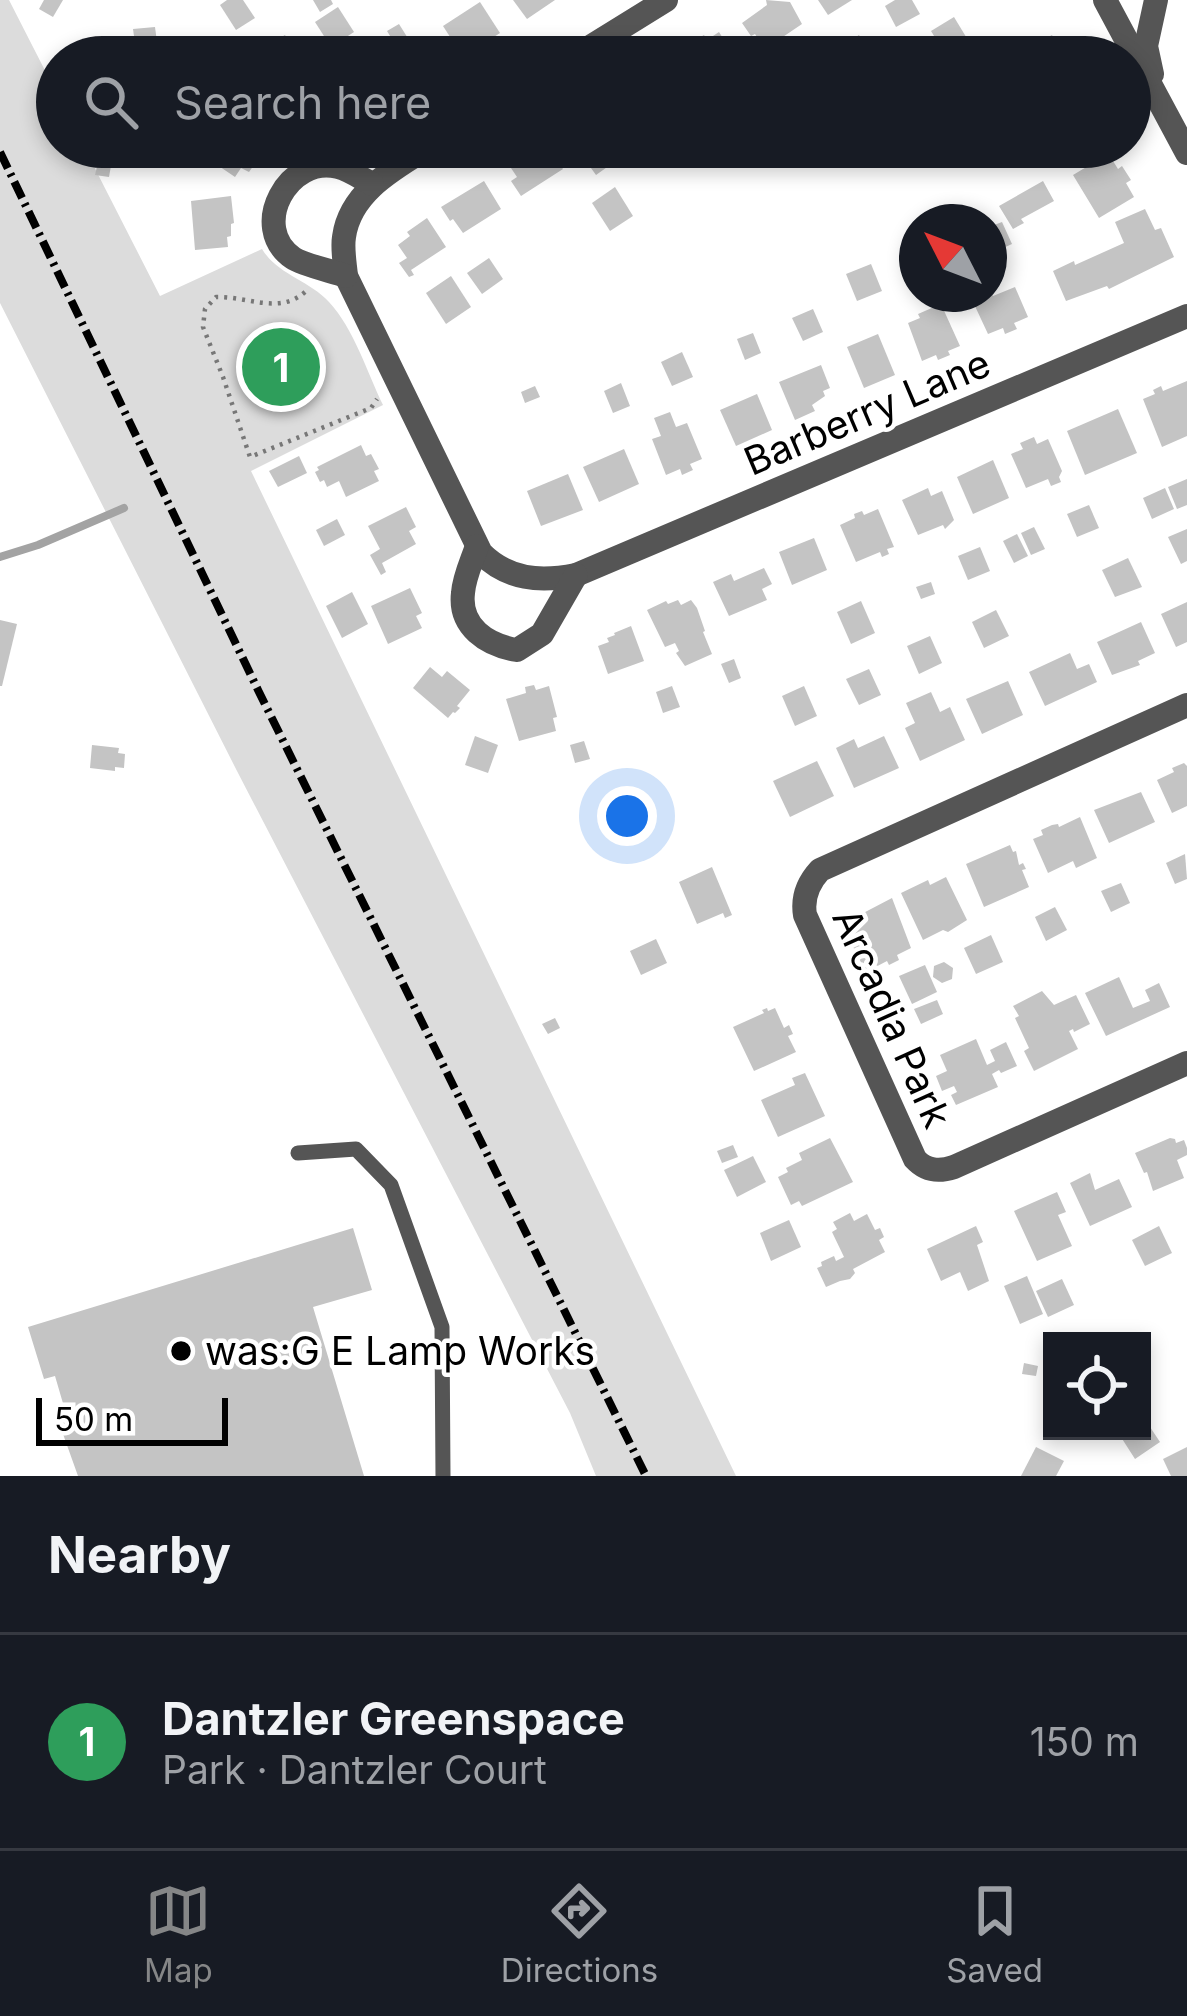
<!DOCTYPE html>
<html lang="en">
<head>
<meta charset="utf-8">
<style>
	body { margin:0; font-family:Inter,sans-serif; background:#20242c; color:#f1f3f6 }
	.controls { position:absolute; right:36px; bottom:36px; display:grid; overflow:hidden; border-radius:0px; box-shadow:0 6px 18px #0003 }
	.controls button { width:108px; height:108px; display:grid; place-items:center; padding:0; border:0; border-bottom:3px solid #363941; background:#171b24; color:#f1f3f6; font:60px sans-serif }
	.compass { position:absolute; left:899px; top:204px; width:108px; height:108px; border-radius:50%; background:#171b24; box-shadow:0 6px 18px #0003; rotate:312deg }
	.scale { position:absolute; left:36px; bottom:30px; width:192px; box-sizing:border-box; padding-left:12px; border:6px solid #000; border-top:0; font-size:33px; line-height:42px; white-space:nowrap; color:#000; -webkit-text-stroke:9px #fff; paint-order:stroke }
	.you { position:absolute; left:627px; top:816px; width:42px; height:42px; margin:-30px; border:9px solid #fff; border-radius:50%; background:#1a73e8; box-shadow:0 0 0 18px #1a73e833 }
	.badge { display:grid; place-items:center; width:78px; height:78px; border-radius:50%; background:#858687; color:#fff; font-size:39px; font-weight:700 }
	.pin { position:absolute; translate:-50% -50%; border:6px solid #fff; box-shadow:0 3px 12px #0006 }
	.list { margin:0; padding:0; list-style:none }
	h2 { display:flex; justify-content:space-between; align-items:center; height:156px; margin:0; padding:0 48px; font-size:51px }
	h2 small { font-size:39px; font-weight:400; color:#9ea1a6 }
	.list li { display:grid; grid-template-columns:78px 1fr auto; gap:36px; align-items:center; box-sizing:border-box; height:216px; padding:0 48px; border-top:3px solid #363941 }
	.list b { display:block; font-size:45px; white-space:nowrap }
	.list p { margin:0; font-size:39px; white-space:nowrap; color:#9ea1a6 }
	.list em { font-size:39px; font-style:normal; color:#9ea1a6 }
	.icon { flex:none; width:66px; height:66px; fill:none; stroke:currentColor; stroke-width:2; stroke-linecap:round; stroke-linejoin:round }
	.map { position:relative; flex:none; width:1187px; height:1476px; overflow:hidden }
	.search { position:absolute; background:#171b24; box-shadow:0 6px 18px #0003; left:36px; right:36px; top:36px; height:132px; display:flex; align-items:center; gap:30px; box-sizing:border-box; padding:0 42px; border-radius:66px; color:#9ea1a6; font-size:45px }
	.sheet { height:372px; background:#171b24 }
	nav { display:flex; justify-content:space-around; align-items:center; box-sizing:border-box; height:168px; border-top:3px solid #363941; background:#171b24; font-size:33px; color:#9ea1a6 }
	nav a { display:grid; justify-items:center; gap:6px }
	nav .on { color:#858687 }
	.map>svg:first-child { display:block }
</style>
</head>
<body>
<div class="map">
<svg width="1187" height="1476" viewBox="0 0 1187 1476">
	<rect width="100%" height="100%" fill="#fff"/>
	<path fill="#dcdcdc" d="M 0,0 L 9,0 L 57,94 L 57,147 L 84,147 L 160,296 L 262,249 C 278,275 309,280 329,302 C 354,329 367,372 383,405 L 251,471 L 736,1476 L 596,1476 L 570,1413 L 237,771 L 0,303 Z"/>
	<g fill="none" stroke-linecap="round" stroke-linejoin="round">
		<polyline stroke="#a3a3a3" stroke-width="8" points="0,557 38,545 124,508"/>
	</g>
	<g fill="#c4c4c4">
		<polygon points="44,0 63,0 53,17 39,9"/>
		<polygon points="227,0 243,0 255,18 236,30 220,5"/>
		<polygon points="313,0 331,0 333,4 320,12"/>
		<polygon points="513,0 555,0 527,19"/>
		<polygon points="766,0 790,2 802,24 765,49 755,34 751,36 742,23 767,5"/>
		<polygon points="818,0 852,0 828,15"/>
		<polygon points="895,0 912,0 920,14 896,27 885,6"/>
		<polygon points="480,2 500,33 463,57 443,26"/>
		<polygon points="338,7 354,32 331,47 315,22"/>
		<polygon points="954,17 974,50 962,57 947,57 931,31"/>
		<polygon points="399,24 414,48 423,43 432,57 403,57 387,31"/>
		<polygon points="155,27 159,57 137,57 133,29"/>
		<polygon points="719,32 735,57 680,57 695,47 692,42 704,35 707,40"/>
		<polygon points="285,35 297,57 278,57 271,43"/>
		<polygon points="859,35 873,57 837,57 833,52"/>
		<polygon points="1052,35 1063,57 1011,57"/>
		<polygon points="158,147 195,147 179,168 156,150"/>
		<polygon points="209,147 256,147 251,154 258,159 249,172 241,168 235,177 207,158 209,154 205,152"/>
		<polygon points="537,147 548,147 563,169 521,196 511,181 517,177 509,165"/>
		<polygon points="576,147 610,147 602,152 610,165 596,175"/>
		<polygon points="1100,153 1102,157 1108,153 1118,169 1122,166 1131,180 1126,183 1134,197 1099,218 1073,175 1098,160 1096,156"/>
		<polygon points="99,158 112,160 109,177 95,175"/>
		<polygon points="484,181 501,209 463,233 453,219 450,221 441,207"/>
		<polygon points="1043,181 1054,201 1021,219 1024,223 1013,229 999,206"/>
		<polygon points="615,187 633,216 610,231 592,203"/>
		<polygon points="231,196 234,223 231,224 231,236 227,237 228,247 195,250 191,201"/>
		<polygon points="1145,209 1155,230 1161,228 1174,257 1109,289 1107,286 1066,301 1053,271 1074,261 1075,265 1124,243 1115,222"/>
		<polygon points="427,218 446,247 411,270 414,275 409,277 399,263 407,258 398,245 410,236 407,232"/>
		<polygon points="1002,222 1012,244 990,254 989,227"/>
		<polygon points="489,258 503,279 482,294 467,273"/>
		<polygon points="871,264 882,291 857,301 846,274"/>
		<polygon points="451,276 471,307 446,324 426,293"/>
		<polygon points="1015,287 1028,317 1014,323 1017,329 1005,334 1003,328 988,334 974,304 981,302 978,296 992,294 993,296"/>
		<polygon points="941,304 960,346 948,351 950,355 938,360 936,355 922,361 908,323 920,318 918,314"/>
		<polygon points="813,309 823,332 803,341 792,318"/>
		<polygon points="753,333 761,353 745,360 737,339"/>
		<polygon points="878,334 895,375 864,388 847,347"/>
		<polygon points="682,352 693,377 672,386 661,362"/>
		<polygon points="821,365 830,388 823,391 825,396 812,405 815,411 795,420 779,382"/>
		<polygon points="1187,381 1187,436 1162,447 1143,399 1155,394 1153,390 1161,386 1163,391"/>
		<polygon points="621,383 630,406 613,413 604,391"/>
		<polygon points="535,386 540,397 525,403 521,392"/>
		<polygon points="757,394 772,430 736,446 720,410"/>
		<polygon points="1118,409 1137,453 1085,475 1067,431"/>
		<polygon points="670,412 676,427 687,423 702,459 690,464 693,470 682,475 680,469 666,475 652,439 661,436 654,418"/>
		<polygon points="1034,437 1037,444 1048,439 1062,471 1059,477 1061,482 1051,486 1048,479 1026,488 1011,454 1023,449 1020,443"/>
		<polygon points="361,445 366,456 371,454 379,469 374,471 379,481 346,497 339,481 327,487 324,480 320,482 315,472 319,470 317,467"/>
		<polygon points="624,449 639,484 599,502 583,467"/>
		<polygon points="299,456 307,473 278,487 269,471"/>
		<polygon points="993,460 1009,498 973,514 957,477"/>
		<polygon points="568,474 583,510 541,526 527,491"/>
		<polygon points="1187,479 1187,505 1177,509 1168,487"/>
		<polygon points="928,488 931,496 942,491 954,520 945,529 943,525 918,535 902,500"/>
		<polygon points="1165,488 1174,509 1152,519 1143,498"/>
		<polygon points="1089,505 1099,528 1077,537 1067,514"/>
		<polygon points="406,507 416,527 409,531 416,544 382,563 386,572 381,575 370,555 380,549 368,526"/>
		<polygon points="878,509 894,547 887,549 889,554 882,557 880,552 856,562 840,525 855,518 854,514 862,511 864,515"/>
		<polygon points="337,519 345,535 324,546 316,530"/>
		<polygon points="1034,527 1045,549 1031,555 1021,533"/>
		<polygon points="1187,529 1187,561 1181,564 1168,537"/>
		<polygon points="1017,534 1028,556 1014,563 1003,541"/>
		<polygon points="814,538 827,570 792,585 779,552"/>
		<polygon points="980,547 990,571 968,580 958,556"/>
		<polygon points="1128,558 1142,587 1115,597 1102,570"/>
		<polygon points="764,568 772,584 762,589 767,600 729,616 713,582 731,574 734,581"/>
		<polygon points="931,582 935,594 921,599 916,587"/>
		<polygon points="410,588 422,613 416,616 422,628 388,644 371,606"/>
		<polygon points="352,592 368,624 342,638 326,606"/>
		<polygon points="678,600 681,605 691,600 697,608 705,631 703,632 712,654 685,666 676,653 679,651 675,643 665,647 647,610 666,601 668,604"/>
		<polygon points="861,601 875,633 851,644 837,612"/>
		<polygon points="1187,602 1187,642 1176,647 1161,614"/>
		<polygon points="996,610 1009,636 984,648 972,622"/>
		<polygon points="0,620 17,624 2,686 0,686"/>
		<polygon points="1141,622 1155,653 1138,661 1140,665 1112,675 1097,642"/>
		<polygon points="631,626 644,661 608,674 598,646 609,642 607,638 615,635 614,633"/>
		<polygon points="930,636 942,663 919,674 907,646"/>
		<polygon points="1070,653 1077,669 1089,664 1097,682 1045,706 1029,672"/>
		<polygon points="734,659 741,678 729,683 721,664"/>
		<polygon points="430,667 442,677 447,671 470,690 457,706 460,708 455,713 453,712 448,718 413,688"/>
		<polygon points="869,669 881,695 859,705 846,679"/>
		<polygon points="1008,681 1023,715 982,734 966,699"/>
		<polygon points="534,685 536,690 549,686 557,717 553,718 556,731 519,741 506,699 526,693 525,687"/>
		<polygon points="672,686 680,707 663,713 656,692"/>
		<polygon points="804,686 817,716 795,726 782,696"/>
		<polygon points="931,692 940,712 950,707 965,740 920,761 905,728 915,723 906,703"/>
		<polygon points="475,736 498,745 488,773 465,765"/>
		<polygon points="884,736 899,768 854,788 836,748 854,739 858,748"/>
		<polygon points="584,741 590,759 575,763 570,745"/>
		<polygon points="92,745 119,748 118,753 125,754 124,768 115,767 115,771 90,768"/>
		<polygon points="817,761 834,796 790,817 773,781"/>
		<polygon points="1184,763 1187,766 1187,806 1172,813 1157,780 1174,772 1172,768"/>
		<polygon points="1141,792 1155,822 1109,843 1094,810"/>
		<polygon points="1080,817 1097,858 1076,868 1073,861 1048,873 1033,839 1043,835 1041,830 1052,825 1058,824 1059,827"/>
		<polygon points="1010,845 1013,852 1016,851 1019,865 1023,863 1026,869 1022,870 1029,887 984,907 966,864"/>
		<polygon points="1185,854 1187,879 1175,884 1166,863"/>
		<polygon points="712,867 732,915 725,918 723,913 697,924 679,882"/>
		<polygon points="946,877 967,920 948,932 943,930 923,940 901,893 928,880 930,885"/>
		<polygon points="1121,883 1130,903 1111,912 1101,891"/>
		<polygon points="892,898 911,948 897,955 899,960 889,965 887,961 866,972 849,939 856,936 848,921"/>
		<polygon points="1055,907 1067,930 1046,941 1035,917"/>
		<polygon points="991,935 1003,962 976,974 964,948"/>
		<polygon points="656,939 667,963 641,975 630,951"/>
		<polygon points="944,962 953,968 952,979 942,983 933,977 934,966"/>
		<polygon points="925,965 937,992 912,1004 899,976"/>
		<polygon points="1119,977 1133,1008 1150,1001 1145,990 1159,983 1170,1007 1106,1036 1085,993"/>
		<polygon points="1042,991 1054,1005 1076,995 1090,1024 1074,1032 1073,1029 1069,1031 1078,1049 1034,1071 1024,1051 1029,1048 1015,1018 1019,1016 1013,1006"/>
		<polygon points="937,1000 943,1014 921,1024 914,1009"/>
		<polygon points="767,1008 768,1011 775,1008 784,1028 789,1025 793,1034 788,1036 796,1052 754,1071 733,1027 764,1013 762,1010"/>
		<polygon points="555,1018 560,1028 548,1034 542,1024"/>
		<polygon points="976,1039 987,1065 995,1061 990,1050 1006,1042 1017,1066 1001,1073 999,1070 992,1074 998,1087 956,1105 951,1095 957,1092 954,1086 942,1091 936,1076 947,1071 940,1055"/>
		<polygon points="805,1073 825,1116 778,1137 761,1100 795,1085 792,1078"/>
		<polygon points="830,1138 853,1182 802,1206 799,1201 791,1205 778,1177 788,1172 786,1168 802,1160 799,1153"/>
		<polygon points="1170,1138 1175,1139 1176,1143 1184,1140 1187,1148 1187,1155 1177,1160 1184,1178 1153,1191 1147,1172 1144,1173 1135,1153"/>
		<polygon points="733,1145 738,1157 722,1163 717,1151"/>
		<polygon points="753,1156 766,1182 737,1197 724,1170"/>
		<polygon points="1090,1173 1095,1190 1119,1179 1132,1207 1090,1226 1070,1183"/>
		<polygon points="1057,1192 1066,1212 1058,1215 1072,1246 1037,1261 1014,1211"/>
		<polygon points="850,1213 854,1221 867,1214 875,1230 880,1228 884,1237 879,1240 885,1252 853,1269 855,1273 850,1279 840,1281 826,1287 817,1268 822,1266 821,1262 834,1256 836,1261 844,1257 832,1232 837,1229 833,1222"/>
		<polygon points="789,1220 801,1247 771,1261 760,1233"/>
		<polygon points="976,1226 983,1242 977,1245 989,1281 968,1291 960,1272 941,1281 927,1249"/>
		<polygon points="1159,1226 1172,1253 1145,1266 1132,1240"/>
		<polygon points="353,1228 372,1290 313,1307 364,1476 78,1476 58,1420 67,1417 55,1376 44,1379 28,1327"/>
		<polygon points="1027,1276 1043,1314 1020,1324 1004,1286"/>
		<polygon points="1062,1279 1074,1305 1048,1317 1036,1291"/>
		<polygon points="1024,1363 1038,1366 1036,1376 1022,1374"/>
		<polygon points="1142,1415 1160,1442 1135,1459 1119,1434 1124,1431 1142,1431"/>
		<polygon points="1036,1447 1064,1461 1056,1476 1021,1476"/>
		<polygon points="1187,1447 1187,1476 1171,1476 1163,1459"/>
	</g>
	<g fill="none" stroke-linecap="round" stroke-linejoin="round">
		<path stroke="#777" stroke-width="4.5" stroke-dasharray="3 6" stroke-linecap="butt" d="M 305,292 C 279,315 247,296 216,297 L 205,309 L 203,327 L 223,377 L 250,457 L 371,408 L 377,399"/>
		<polyline stroke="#555" stroke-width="15" points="298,1153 356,1149 391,1185 442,1327 443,1476"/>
		<g stroke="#555" stroke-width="24">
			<polyline points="1105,0 1187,153"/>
			<polyline points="574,57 666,0"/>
			<polyline points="1152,74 1146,46 1156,0"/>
			<path d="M 429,147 C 395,168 350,192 344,237 C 342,249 345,264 346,276 L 481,553 C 508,580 540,582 576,575 L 1187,316"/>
			<path d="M 346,276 C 332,271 303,265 293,258 C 248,227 289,154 338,167 C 350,170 361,178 372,184"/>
			<path d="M 477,546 C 472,561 464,577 463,593 C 459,627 487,645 517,650 L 542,634 L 576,575"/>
			<path d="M 1187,705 L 820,870 C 808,883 802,897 805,915 L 915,1159 C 926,1171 939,1172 954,1167 L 1187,1063"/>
		</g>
		<polyline stroke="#000" stroke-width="8" stroke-dasharray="18 6 3 6" stroke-linecap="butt" points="0,152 258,690 646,1476"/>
	</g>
	<circle fill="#000" stroke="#fff" stroke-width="4.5" cx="181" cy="1351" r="12"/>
	<g text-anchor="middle" stroke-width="9" stroke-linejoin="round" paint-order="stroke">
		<g font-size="39" fill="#000" stroke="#fff">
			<text transform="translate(867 412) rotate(-23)" y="14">Barberry Lane</text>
			<text transform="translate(892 1018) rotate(66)" y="14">Arcadia Park</text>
		</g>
		<g font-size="39" fill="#000" stroke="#fff" text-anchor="start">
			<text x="205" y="1365">was:G E Lamp Works</text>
		</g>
	</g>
</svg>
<div class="controls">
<button><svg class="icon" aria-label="locate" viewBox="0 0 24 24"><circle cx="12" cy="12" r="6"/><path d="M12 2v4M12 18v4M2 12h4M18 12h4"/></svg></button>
</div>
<svg class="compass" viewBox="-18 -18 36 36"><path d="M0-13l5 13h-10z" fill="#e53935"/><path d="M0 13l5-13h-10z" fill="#9ea1a6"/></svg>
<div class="scale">50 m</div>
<div class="you"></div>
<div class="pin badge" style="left:281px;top:367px;background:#2e9e5b">1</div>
<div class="search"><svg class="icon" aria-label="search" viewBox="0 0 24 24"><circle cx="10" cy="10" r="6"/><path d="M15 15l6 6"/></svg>Search here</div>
</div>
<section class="sheet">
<h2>Nearby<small></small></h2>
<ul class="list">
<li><span class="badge" style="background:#2e9e5b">1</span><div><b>Dantzler Greenspace</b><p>Park · Dantzler Court</p></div><em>150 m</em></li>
</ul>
</section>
<nav>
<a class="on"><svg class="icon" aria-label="map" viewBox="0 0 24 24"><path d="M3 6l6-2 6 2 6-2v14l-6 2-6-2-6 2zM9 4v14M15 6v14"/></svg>Map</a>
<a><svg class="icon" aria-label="directions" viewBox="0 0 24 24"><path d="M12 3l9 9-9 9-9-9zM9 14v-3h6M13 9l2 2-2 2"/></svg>Directions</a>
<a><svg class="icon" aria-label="saved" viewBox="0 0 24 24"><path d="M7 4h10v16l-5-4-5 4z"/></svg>Saved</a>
</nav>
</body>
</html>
